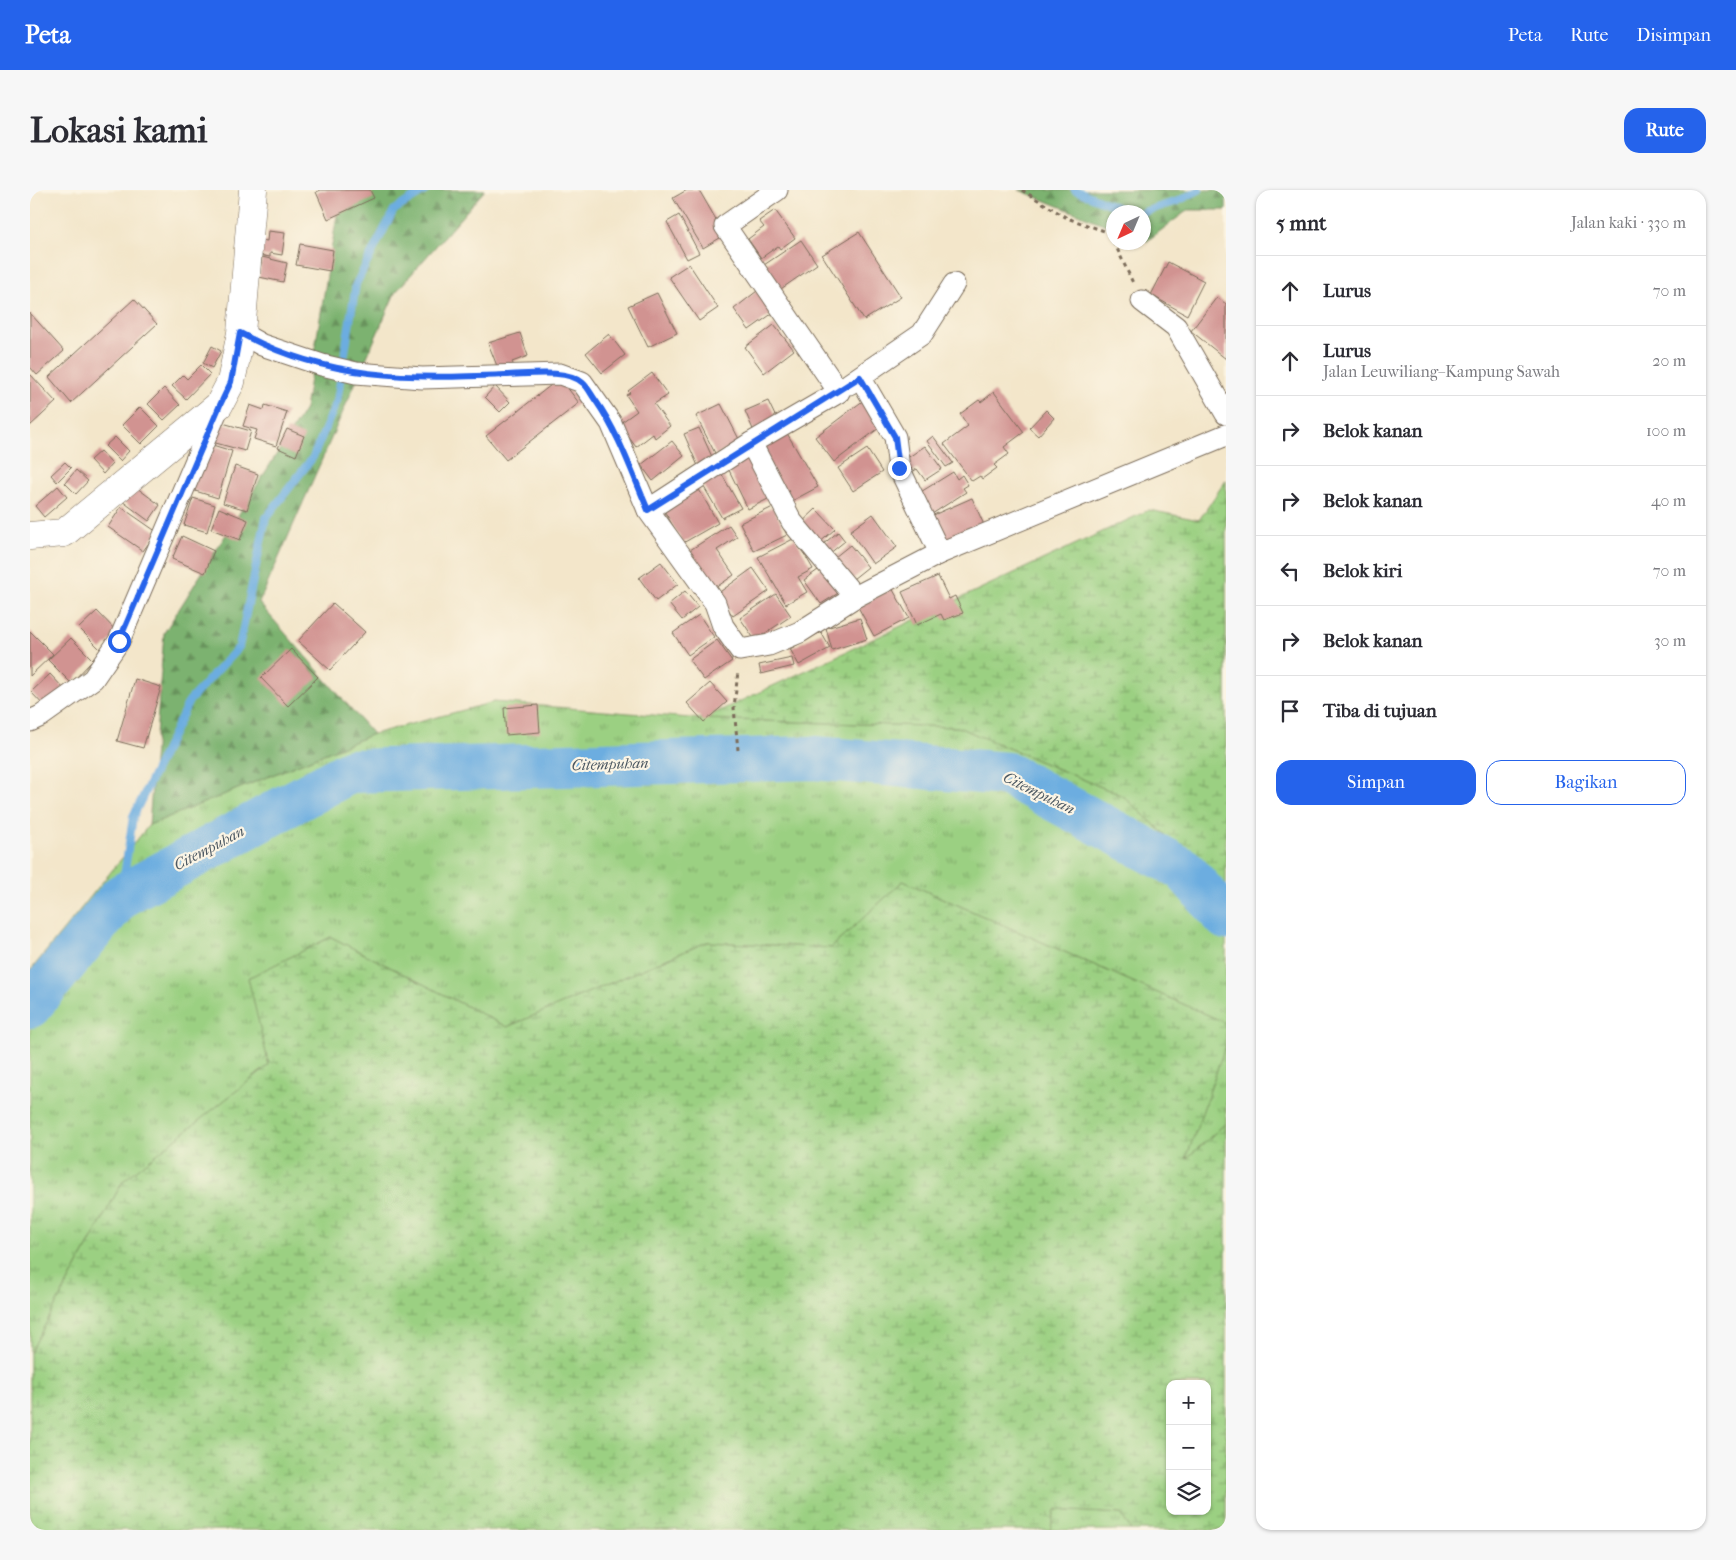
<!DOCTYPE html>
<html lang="id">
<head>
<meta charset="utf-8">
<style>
	body { margin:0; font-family:"IM FELL French Canon",serif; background:#f7f7f7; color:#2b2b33 }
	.controls { position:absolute; right:15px; bottom:15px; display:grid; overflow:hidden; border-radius:10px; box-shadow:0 1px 4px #0004 }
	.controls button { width:45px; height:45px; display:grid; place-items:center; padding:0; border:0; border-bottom:1px solid #e1e1e2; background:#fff; color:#2b2b33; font:25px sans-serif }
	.compass { position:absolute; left:1076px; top:15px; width:45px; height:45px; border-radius:50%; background:#fff; box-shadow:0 1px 4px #0004; rotate:224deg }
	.stop { position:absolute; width:15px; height:15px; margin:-11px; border:4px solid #2563eb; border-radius:50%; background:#fff }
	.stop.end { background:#2563eb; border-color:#fff; box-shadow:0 1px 5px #0008 }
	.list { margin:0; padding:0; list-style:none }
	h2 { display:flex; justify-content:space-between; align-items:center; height:65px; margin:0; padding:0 20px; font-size:21px }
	h2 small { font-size:16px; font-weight:400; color:#7c7c81 }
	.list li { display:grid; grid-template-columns:32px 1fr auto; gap:15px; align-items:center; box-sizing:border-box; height:70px; padding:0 20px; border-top:1px solid #e1e1e2 }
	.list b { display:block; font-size:19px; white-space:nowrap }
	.list p { margin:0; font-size:16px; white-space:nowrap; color:#7c7c81 }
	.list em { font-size:16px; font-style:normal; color:#7c7c81 }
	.actions { display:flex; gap:10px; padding:15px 20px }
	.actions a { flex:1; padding:11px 0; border:1px solid #2563eb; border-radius:15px; text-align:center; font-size:18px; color:#2563eb }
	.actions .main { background:#2563eb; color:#fff }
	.icon { flex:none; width:28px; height:28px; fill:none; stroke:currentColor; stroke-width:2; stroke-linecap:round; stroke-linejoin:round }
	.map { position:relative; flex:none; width:1196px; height:1340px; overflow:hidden; border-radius:15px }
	header { display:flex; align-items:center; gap:30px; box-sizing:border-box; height:70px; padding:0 25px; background:#2563eb; color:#fff }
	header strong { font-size:24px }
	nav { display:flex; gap:28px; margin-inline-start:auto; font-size:18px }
	.intro { display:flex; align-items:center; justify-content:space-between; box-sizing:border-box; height:120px; padding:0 30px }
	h1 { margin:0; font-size:35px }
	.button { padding:12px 22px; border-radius:15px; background:#2563eb; color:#fff; font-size:18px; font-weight:700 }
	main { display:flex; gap:30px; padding:0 30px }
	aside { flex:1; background:#fff; border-radius:15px; box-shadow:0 1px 4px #0004 }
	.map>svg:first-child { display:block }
</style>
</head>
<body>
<header>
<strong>Peta</strong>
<nav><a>Peta</a><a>Rute</a><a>Disimpan</a></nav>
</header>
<div class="intro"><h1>Lokasi kami</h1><a class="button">Rute</a></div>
<main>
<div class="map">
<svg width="1196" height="1340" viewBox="0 0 1196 1340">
	<defs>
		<pattern id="grass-tufts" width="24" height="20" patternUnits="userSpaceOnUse" patternTransform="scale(1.25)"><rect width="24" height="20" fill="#9bd082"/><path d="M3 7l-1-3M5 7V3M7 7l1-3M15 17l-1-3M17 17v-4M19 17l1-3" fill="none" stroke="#80a96a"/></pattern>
		<pattern id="forest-firs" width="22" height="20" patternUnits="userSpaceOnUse" patternTransform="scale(1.25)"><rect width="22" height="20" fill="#7cb270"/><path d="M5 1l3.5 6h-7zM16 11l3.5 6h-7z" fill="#67915b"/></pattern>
		<pattern id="wetland-marsh" width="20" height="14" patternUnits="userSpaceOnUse" patternTransform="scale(1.25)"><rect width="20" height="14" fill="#9bd082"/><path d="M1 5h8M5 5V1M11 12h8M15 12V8" fill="none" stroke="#80a96a"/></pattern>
	</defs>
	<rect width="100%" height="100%" fill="#fcf5e5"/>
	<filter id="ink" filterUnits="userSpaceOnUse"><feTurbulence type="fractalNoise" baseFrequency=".02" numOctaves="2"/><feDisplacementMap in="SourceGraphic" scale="10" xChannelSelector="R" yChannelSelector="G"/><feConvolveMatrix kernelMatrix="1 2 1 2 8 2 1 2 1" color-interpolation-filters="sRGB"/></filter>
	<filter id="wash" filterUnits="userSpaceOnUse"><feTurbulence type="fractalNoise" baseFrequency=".0096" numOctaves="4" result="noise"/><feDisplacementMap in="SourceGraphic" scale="20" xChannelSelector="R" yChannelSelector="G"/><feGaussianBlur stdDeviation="1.12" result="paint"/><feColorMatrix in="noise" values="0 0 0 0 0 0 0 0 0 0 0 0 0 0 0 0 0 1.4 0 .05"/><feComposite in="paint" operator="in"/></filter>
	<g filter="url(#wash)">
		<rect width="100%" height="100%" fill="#f3e6ca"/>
		<g fill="url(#grass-tufts)" stroke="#6b7d50">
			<polygon points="464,512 672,529 928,537 1093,606 1196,700 1196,833 873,691 801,758 677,752 477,837 301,747 219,788 239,875 93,991 0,1163 0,781 119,635 343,544"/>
			<polygon points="1196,854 1196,933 1155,970"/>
			<polygon points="1025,1320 1091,1324 1101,1340 1020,1340"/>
		</g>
		<g fill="url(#forest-firs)" stroke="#5c6e47">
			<polygon points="327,0 455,0 365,103 229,413 343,544 119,635 134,443 275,219 308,19"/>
			<polygon points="989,0 1196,0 1196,20 1158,20 1117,51 1114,50 1114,22 1084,22 1083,38"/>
		</g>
		<g fill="url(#wetland-marsh)" stroke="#6b7d50" fill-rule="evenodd">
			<polygon points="1196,290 1196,700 1093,606 928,537 672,529 1119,320 1169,330"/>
			<path d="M 873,691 L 1196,833 L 1196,854 L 1156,969 L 1196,933 L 1196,1340 L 1101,1340 L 1091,1324 L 1025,1320 L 1020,1340 L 0,1340 L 0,1163 L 93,991 L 239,875 L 218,788 L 301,747 L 477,837 L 677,752 L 801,758 ZM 1140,1194 L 1177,1194 L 1177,1321 L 1140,1321 Z"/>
		</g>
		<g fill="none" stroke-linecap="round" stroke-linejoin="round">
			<g stroke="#6cade0" stroke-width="8">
				<polyline points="1045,0 1098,22"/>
				<polyline points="1113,22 1148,11 1169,0"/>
				<polyline points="91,706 103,627 159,511 209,457 236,328 283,267 307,211 326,94 364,20 396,0"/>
			</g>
			<polyline stroke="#6cade0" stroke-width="44" points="0,816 91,706 321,581 784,568 977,584 1153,679 1196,728"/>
		</g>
		<g id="blocks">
			<g fill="#d19391">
				<polygon points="291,0 340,0 344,8 298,29 286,2"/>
				<polygon points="657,0 669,0 695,45 673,58 643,8"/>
				<polygon points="745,20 765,48 750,59 748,56 731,68 718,49 734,37 729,31"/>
				<polygon points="649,25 669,63 657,69 637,32"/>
				<polygon points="238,41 255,43 252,65 240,63 240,67 224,64 226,49 237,51"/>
				<polygon points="829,42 871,107 834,130 792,65"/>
				<polygon points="771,50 787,74 748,101 731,77"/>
				<polygon points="270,54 303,60 300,81 266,75"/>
				<polygon points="232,67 257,73 253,92 229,87"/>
				<polygon points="1138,72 1174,91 1157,125 1121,105"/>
				<polygon points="659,74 688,118 669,131 639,87"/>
				<polygon points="727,101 743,123 719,140 704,119"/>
				<polygon points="627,103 647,143 618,157 598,116"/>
				<polygon points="1187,107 1196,114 1196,169 1161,141"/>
				<polygon points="104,109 127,134 41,213 19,187"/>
				<polygon points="0,123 34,161 7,185 0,177"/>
				<polygon points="744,135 764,160 734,183 715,157"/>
				<polygon points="490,143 498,166 482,172 484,176 469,181 458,153"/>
				<polygon points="579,144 595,165 572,183 556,163"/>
				<polygon points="182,156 191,161 182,178 173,173"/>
				<polygon points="171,175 180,184 156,209 142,196 153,185 157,189"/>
				<polygon points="622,183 638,205 624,214 640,236 625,248 623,244 606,257 589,234 607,221 596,205 600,203 598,201"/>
				<polygon points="0,184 26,212 0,236"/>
				<polygon points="530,188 549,213 476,270 456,246"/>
				<polygon points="465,196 480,212 470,222 455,207"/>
				<polygon points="134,198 150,215 134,230 118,214"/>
				<polygon points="964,202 994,242 974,257 979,264 964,275 967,278 952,289 950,286 942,291 914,254 938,236 930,224 949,210 951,212"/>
				<polygon points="834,210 853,235 804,272 785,247"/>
				<polygon points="738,211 749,234 725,244 715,221"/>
				<polygon points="691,214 711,253 686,265 666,226"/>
				<polygon points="220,215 234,220 235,215 257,222 246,256 224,249 227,240 213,236"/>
				<polygon points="110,217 129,236 111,254 92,235"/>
				<polygon points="1016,220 1024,228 1008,246 999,238"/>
				<polygon points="189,232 221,241 215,261 182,252"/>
				<polygon points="669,238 683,269 668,276 654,244"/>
				<polygon points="754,238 788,297 760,312 726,253"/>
				<polygon points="257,239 274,246 266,266 248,258"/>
				<polygon points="903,246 923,273 916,277 897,251"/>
				<polygon points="85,247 99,261 90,271 75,256"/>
				<polygon points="642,251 654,266 623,291 611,275"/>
				<polygon points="176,253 202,261 188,308 162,300"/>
				<polygon points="895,256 912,279 895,290 887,279 878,284 870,273"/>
				<polygon points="837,259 852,282 823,301 808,278"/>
				<polygon points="70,261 82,274 73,284 60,270"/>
				<polygon points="722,265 742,307 718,319 697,276"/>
				<polygon points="35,272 41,278 27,292 21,285"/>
				<polygon points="205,276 228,284 217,320 193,313"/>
				<polygon points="46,280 58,291 46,304 35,293"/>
				<polygon points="690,281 711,318 692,328 671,292"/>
				<polygon points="923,282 927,289 932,285 938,295 933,298 936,302 902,324 889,303"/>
				<polygon points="103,295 130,315 119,331 92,311"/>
				<polygon points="28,296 37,307 14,327 5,316"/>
				<polygon points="667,296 688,333 653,353 632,317"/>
				<polygon points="163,308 185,315 177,342 154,335"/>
				<polygon points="942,308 954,335 911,354 899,327"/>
				<polygon points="91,317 127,342 113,361 78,337"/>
				<polygon points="743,317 757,345 724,361 710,333"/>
				<polygon points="189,318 218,330 210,350 181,339"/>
				<polygon points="786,319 805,339 787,355 769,335"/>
				<polygon points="843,324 867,357 843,374 820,341"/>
				<polygon points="699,335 707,347 687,360 704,385 685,398 660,360"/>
				<polygon points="808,342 815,351 799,364 792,355"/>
				<polygon points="152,346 184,361 175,383 142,369"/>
				<polygon points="765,348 783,379 768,387 777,402 756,414 728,367"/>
				<polygon points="820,355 838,377 818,393 800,371"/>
				<polygon points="631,372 648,394 626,411 609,388"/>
				<polygon points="795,375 813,400 791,414 774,390"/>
				<polygon points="723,378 739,401 703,426 687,404"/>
				<polygon points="908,386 919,409 925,406 933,423 914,430 911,424 887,435 872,402"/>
				<polygon points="862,398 879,428 844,446 828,417"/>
				<polygon points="655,401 668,417 652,430 639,414"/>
				<polygon points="746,404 761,426 725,450 710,428"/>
				<polygon points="303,413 335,442 300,480 268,451"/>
				<polygon points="67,421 88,443 71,460 49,438"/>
				<polygon points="669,425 684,447 658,465 643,443"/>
				<polygon points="830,428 837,449 802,460 796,438"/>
				<polygon points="0,441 23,464 0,486"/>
				<polygon points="791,442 800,458 769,475 760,459"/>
				<polygon points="41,448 63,470 41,493 18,470"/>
				<polygon points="687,450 702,471 674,490 659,470"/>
				<polygon points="261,459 288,487 258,516 231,488"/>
				<polygon points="762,468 764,476 731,484 729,475"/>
				<polygon points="20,484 36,501 17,519 1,502"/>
				<polygon points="105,489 131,497 113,558 87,551"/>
				<polygon points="680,493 697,512 674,532 657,513"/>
				<polygon points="508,515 510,542 476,545 474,518"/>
			</g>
		</g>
	</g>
	<g filter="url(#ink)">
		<use href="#blocks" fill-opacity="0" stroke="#7b6c5a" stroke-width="1"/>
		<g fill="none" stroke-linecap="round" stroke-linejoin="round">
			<g stroke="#7b6c5a" stroke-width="23">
				<g id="street">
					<polyline points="1112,111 1146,137 1196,224"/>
					<polyline points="211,143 232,155 292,175 326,183 392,188 530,184 552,192 581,233 618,320 685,413 693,436 710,460 739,455 770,442 825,407 910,363 1196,245"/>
					<polyline points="830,187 865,247 869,278 910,363"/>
					<polyline points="819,194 892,144 924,94"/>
					<polyline points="721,253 809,202 695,36 747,0"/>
					<polyline points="618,320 721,253 762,332 825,407"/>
					<polyline points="0,531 11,526 63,489 89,451 189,216"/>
				</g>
			</g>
			<g stroke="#7b6c5a" stroke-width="29">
				<polyline id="secondary" points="0,346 34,343 189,215 201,192 211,143 223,0"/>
			</g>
			<g stroke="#7b6c5a" stroke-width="3" stroke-dasharray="4 4" stroke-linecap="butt">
				<polyline points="992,0 1037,28 1080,43 1084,51"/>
				<polyline points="1084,52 1103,93"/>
				<polyline points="708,560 704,518 708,481"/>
			</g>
			<use href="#street" stroke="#fff" stroke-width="21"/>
			<use href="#secondary" stroke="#fff" stroke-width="28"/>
		</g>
	</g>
	<g fill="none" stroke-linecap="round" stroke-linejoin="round" filter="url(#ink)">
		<path stroke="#2563eb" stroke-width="6" d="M 89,451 L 190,215 L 201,192 L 210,143 C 296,190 381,189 475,185 C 495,185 537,178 553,193 C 558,197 562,206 566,211 C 589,244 602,283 618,320 L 830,187 L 865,247 L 869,278"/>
	</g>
	<g text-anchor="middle" stroke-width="4.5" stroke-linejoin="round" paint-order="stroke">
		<g font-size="15" font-style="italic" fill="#4c5862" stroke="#fcf5e5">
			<text transform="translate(580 574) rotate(-2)" y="5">Citempuhan</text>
			<text transform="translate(1009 603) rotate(26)" y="5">Citempuhan</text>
			<text transform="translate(179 658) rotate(-28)" y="5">Citempuhan</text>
		</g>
	</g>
</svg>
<div class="controls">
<button>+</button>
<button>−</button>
<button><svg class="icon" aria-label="layers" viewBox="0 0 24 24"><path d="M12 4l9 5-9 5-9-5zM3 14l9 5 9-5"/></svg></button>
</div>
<svg class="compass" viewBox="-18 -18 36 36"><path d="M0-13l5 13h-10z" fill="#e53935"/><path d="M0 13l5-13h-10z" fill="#7c7c81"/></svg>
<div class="stop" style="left:89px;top:451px"></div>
<div class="stop end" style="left:869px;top:278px"></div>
</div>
<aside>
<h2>5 mnt<small>Jalan kaki · 330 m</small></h2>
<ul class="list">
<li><svg class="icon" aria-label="ahead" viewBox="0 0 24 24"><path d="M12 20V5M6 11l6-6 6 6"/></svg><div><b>Lurus</b></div><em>70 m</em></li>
<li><svg class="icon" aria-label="ahead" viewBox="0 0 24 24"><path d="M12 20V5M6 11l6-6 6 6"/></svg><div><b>Lurus</b><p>Jalan Leuwiliang–Kampung Sawah</p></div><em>20 m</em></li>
<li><svg class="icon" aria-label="right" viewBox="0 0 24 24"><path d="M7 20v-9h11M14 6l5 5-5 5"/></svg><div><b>Belok kanan</b></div><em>100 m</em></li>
<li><svg class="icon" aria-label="right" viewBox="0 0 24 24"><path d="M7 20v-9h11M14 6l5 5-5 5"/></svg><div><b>Belok kanan</b></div><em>40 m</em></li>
<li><svg class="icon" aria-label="left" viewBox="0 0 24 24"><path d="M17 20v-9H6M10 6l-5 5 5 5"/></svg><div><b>Belok kiri</b></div><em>70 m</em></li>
<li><svg class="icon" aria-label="right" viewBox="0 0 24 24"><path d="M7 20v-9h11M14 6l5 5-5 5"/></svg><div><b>Belok kanan</b></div><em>30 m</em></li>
<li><svg class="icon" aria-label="arrive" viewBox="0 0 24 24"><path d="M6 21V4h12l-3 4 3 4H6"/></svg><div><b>Tiba di tujuan</b></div></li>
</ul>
<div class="actions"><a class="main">Simpan</a><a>Bagikan</a></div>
</aside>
</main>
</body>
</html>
